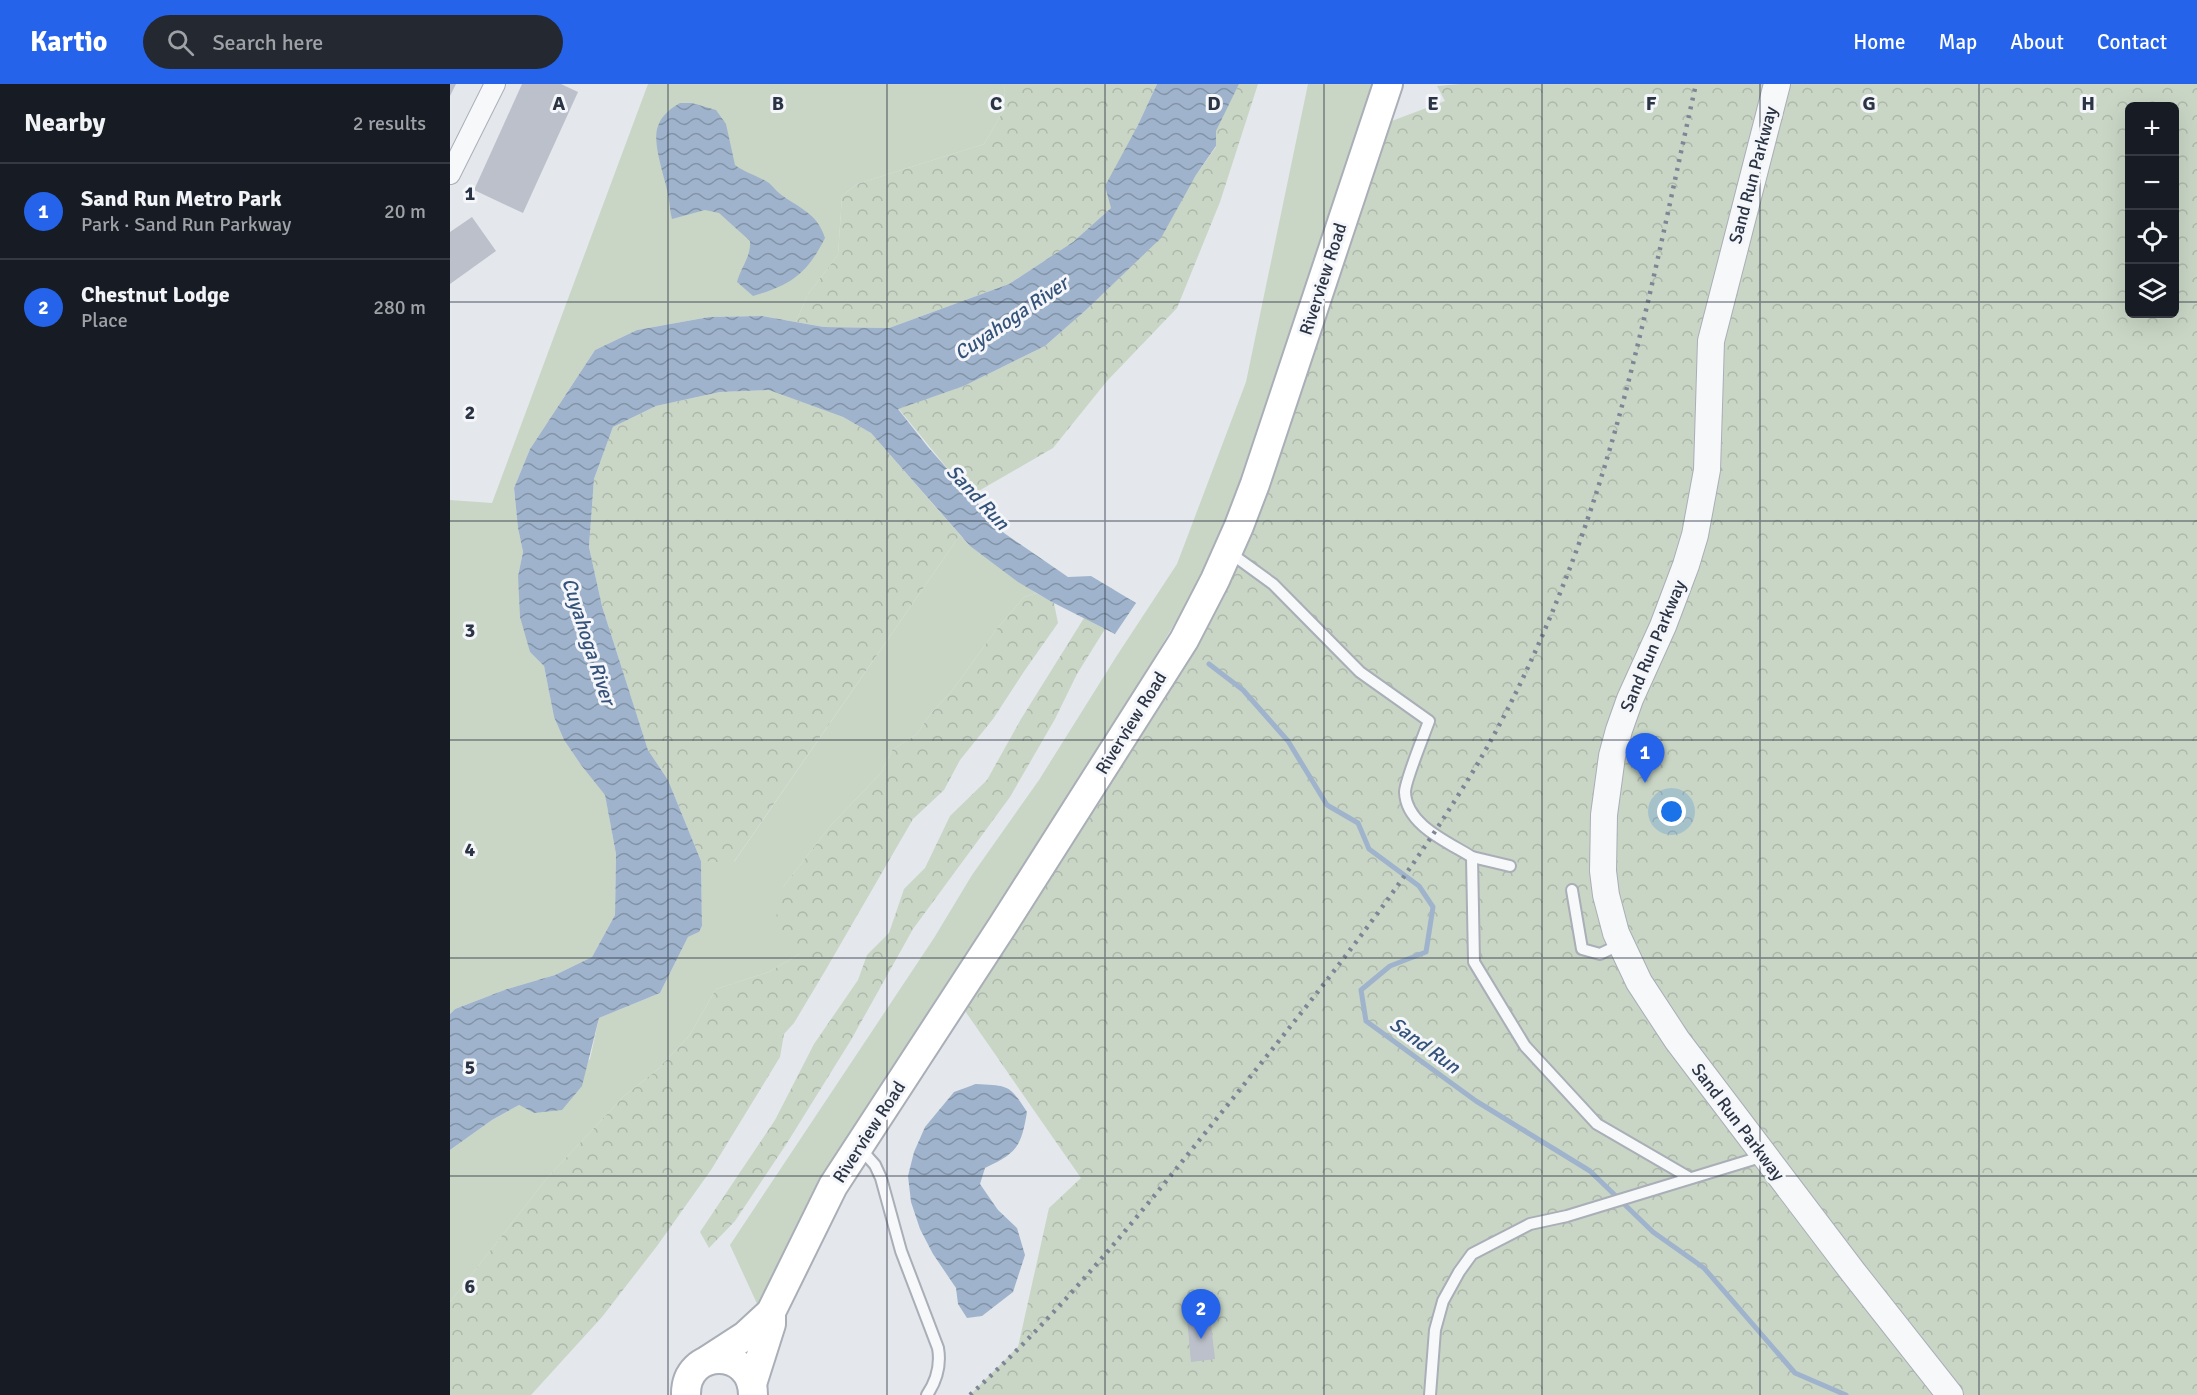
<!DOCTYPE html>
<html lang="en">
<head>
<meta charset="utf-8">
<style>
	body { margin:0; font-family:Signika,sans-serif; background:#242831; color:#f1f3f6 }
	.controls { position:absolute; right:18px; top:18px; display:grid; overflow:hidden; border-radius:9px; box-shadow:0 6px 24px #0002 }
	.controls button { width:54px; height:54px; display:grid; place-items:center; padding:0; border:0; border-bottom:2px solid #363941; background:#171b24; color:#f1f3f6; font:30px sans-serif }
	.you { position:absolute; left:1222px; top:728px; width:21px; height:21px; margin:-15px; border:4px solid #fff; border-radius:50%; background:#1a73e8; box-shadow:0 0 0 9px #1a73e833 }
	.badge { display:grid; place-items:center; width:39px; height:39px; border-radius:50%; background:#2563eb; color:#fff; font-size:20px; font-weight:700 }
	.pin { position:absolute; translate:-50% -50px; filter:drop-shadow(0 2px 3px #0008) }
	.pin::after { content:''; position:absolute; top:32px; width:21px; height:18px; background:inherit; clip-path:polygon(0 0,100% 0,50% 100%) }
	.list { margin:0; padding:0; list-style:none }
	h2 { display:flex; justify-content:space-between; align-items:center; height:78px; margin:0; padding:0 24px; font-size:26px }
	h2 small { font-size:20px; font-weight:400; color:#9ea1a6 }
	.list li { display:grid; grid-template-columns:39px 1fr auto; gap:18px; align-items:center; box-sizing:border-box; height:96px; padding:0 24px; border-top:2px solid #363941 }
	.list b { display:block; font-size:22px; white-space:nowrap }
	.list p { margin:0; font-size:20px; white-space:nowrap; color:#9ea1a6 }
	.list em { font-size:20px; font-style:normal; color:#9ea1a6 }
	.icon { flex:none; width:33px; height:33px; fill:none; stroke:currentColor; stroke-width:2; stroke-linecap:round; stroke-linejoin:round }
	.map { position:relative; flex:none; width:1747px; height:1311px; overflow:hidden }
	header { display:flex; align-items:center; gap:36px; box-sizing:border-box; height:84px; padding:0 30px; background:#2563eb; color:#fff }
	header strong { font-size:28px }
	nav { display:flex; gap:33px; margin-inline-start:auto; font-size:21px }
	.search { width:420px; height:54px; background:#242831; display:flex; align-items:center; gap:15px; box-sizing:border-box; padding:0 21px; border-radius:33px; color:#9ea1a6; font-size:22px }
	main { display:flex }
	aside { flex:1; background:#171b24 }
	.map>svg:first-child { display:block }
</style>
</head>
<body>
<header>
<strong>Kartio</strong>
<div class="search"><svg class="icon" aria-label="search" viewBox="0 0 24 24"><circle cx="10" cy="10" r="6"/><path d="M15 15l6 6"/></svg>Search here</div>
<nav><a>Home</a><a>Map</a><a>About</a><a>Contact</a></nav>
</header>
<main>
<aside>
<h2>Nearby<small>2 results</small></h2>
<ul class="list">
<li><span class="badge">1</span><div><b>Sand Run Metro Park</b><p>Park · Sand Run Parkway</p></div><em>20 m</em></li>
<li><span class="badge">2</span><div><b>Chestnut Lodge</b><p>Place</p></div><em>280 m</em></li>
</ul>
</aside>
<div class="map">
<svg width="1747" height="1311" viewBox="0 0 1747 1311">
	<defs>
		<pattern id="forest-crowns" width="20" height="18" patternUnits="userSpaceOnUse" patternTransform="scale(1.5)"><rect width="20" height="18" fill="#c9d6c5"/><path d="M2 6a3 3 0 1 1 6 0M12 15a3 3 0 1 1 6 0" fill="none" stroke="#adb8ab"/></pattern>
		<pattern id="water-waves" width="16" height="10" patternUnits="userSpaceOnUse" patternTransform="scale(1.5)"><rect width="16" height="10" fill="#9fb4cc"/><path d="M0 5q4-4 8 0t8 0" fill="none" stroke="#8293a7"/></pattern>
	</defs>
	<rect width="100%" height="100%" fill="#e4e7ec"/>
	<g fill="#c9d6c5">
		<polygon points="198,0 555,0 554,26 534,60 407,100 392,112 388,171 358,210 346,238 312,232 259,233 187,246 145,266 80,365 64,404 68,444 73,468 68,492 80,568 94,582 104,633 114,656 131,681 155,710 166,770 165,831 142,873 105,891 57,905 5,925 0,930 0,416 42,419"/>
		<polygon points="858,0 924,0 789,405 758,483 649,667 309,1224 280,1161 484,854 522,791 589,696 666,573 727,480 796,298"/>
		<polygon points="510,451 520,462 586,509 574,513 546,546 501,608 481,629 467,650 442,666 431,689 381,741 333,803 349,870 319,888 266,905 239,952 207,986 174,1012 98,1093 0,1218 0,1066 42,1036 69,1021 84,1029 140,975 149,934 210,909 238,853 249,848 252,842 251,777 284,778"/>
	</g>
	<g fill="url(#forest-crowns)" fill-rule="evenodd">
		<polygon points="555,0 707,0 687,43 661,124 623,158 559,200 439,244 374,243 346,238 358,210 388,171 392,112 407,100 534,60 554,26"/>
		<polygon points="789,0 808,0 770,118 727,224 657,297 603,364 520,412 448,324 514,302 595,262 636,226 708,156 746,91 766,63 765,47"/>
		<path d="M 1010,0 L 1747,0 L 1747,1311 L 520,1311 L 568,1263 L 599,1124 L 631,1094 L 506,914 L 734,556 L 923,44 L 995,17 L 987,2 ZM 1680,22 L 1724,22 L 1724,230 L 1680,230 Z"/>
		<polygon points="320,306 393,333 421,349 510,451 283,779 251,777 218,696 198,666 152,522 139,463 144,395 163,343 206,322 270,308"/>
		<polygon points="586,509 604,519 608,539 575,586 543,635 510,676 494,706 463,735 375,887 344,939 334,950 330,973 261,1086 207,1162 152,1233 81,1311 0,1311 0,1218 98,1093 174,1012 207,986 239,952 266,905 319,888 349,870 324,842 333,803 381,741 431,689 442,666 467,650 481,629 501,608 546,546 574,513"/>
		<polygon points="634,534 655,545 627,590 605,635 560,713 463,845 401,956 337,1059 285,1137 259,1164 250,1148 325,1036 364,960 408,896 417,871 439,849 454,805 475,784 500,732 537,696 571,635"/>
	</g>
	<g fill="url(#water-waves)">
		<polygon points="707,0 789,0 766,47 766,62 746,91 711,154 636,226 595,262 514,302 448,325 478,363 554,449 618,493 641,492 686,519 665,550 600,517 568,498 520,462 421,349 393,333 319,306 270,308 206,322 163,343 144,395 139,463 152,522 198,666 218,696 251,777 252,842 249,848 238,853 210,909 149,934 132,1002 112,1026 84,1029 69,1021 42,1036 0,1066 0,930 5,925 57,905 105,891 142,873 165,831 166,770 155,711 131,681 114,656 104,633 94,582 80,568 70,533 68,492 73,468 68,444 64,404 80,365 145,266 187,246 259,233 312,232 374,243 439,244 559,200 623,158 661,124 655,102 687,43"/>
		<path d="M 230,19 L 242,19 L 266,26 L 276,40 L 285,81 C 296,89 308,92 319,99 C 323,102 325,106 329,109 C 348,124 367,128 375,154 C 357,190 341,201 303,212 L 287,198 C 291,183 301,173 300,157 L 269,129 L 255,126 L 222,135 C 220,128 220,123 219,116 C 217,98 201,60 208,42 C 212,31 220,25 230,19 Z"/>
		<path d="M 526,1000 C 559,1002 559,1000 577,1028 C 571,1063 567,1069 535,1084 L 530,1100 L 548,1126 L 567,1144 L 575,1171 L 563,1208 L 532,1232 L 517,1234 L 508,1220 L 506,1204 L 483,1170 L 470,1145 L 461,1118 L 458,1092 L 464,1068 L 475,1043 L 504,1008 Z"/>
	</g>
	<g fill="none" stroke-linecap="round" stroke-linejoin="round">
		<polyline stroke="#9fb4cc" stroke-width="5" points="759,580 793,606 838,657 877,721 908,739 919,765 969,802 983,823 976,868 940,882 911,906 916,937 1026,1017 1140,1087 1203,1148 1254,1184 1345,1289 1396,1311"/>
	</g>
	<g fill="#bbc0ca">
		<polygon points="0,0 6,0 0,12"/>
		<polygon points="72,0 111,0 128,8 73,129 24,106"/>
		<polygon points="22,133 46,167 0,200 0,148"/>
		<polygon points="760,1232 765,1275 741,1278 737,1234"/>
	</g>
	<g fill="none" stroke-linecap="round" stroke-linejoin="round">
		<g stroke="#a9aeb7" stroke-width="14">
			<g id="service">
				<path d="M 779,468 L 823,500 L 910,588 L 979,637 C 974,651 955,697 955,708 C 956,741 998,758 1022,773 L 1024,878 L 1075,962 L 1147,1040 L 1240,1094"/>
				<polyline points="1022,773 1060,782"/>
				<polyline points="1122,806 1132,865 1150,870 1171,860"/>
				<path d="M 410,1064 L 425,1081 L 431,1094 L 451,1167 L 488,1264 C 491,1281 487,1296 477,1311"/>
				<polyline points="980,1311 985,1246 993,1217 1009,1188 1022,1170 1080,1140 1117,1132 1314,1072"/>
			</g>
		</g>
		<g stroke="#a9aeb7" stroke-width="22">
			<polyline id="minor" points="0,90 45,0"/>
		</g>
		<g stroke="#a9aeb7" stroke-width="28">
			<polyline id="tertiary" points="1327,0 1261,257 1257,386 1245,451 1236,481 1213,542 1180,615 1169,646 1162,672 1154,731 1153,787 1156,811 1166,849 1189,898 1227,956 1403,1188 1500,1311"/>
		</g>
		<g stroke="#a9aeb7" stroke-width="32">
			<g id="secondary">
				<polyline points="258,1276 295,1252 321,1228 383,1102 553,841 734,556 765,496 789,442 805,400 938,0"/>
				<polyline points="302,1300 321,1240 321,1228"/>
				<path d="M 236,1311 C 235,1263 303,1263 303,1311"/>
			</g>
		</g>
		<use href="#service" stroke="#f7f8fa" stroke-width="10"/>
		<use href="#minor" stroke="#f7f8fa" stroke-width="20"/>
		<use href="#tertiary" stroke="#f7f8fa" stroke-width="26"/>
		<use href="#secondary" stroke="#fff" stroke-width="28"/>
		<path stroke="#7d8696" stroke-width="4.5" stroke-dasharray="3 6" stroke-linecap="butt" d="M 520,1311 C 617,1223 698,1120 780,1018 C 860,918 941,819 1009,710 C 1050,646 1084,575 1112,504 C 1177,343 1208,169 1246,0"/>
	</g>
	<path fill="none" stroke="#2b3445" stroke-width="1.5" stroke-opacity="0.55" d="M 218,0 L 218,1311M 437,0 L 437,1311M 655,0 L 655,1311M 874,0 L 874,1311M 1092,0 L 1092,1311M 1310,0 L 1310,1311M 1529,0 L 1529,1311M 0,218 L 1680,218M 1724,218 L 1747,218M 0,437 L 1747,437M 0,656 L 1747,656M 0,874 L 1747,874M 0,1092 L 1747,1092"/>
	<g text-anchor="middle" stroke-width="6" stroke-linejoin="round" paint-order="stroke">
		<g font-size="18" fill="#2b3445" stroke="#f4f6f9">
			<text transform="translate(1303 91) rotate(-75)" y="6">Sand Run Parkway</text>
			<text transform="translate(873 195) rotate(-72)" y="6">Riverview Road</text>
			<text transform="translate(1203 562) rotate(-67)" y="6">Sand Run Parkway</text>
			<text transform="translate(681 639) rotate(-58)" y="6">Riverview Road</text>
			<text transform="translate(1288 1038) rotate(53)" y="6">Sand Run Parkway</text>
			<text transform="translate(419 1048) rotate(-57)" y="6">Riverview Road</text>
		</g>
		<g font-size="20" font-style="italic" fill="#34527a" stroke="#f4f6f9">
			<text transform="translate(561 234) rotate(-34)" y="7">Cuyahoga River</text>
			<text transform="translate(528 413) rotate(47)" y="7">Sand Run</text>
			<text transform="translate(139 557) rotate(72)" y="7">Cuyahoga River</text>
			<text transform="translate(975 961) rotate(36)" y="7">Sand Run</text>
		</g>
	</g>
	<g font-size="20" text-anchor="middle" font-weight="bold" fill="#2b3445" stroke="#f4f6f9" stroke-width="6" stroke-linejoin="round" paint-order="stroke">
		<text x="109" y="26">A</text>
		<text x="328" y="26">B</text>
		<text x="546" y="26">C</text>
		<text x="764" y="26">D</text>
		<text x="983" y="26">E</text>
		<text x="1201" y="26">F</text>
		<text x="1419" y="26">G</text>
		<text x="1638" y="26">H</text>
		<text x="20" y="116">1</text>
		<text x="20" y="335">2</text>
		<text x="20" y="553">3</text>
		<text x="20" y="772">4</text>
		<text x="20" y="990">5</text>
		<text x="20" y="1209">6</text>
	</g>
</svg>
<div class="controls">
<button>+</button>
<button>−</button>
<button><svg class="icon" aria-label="locate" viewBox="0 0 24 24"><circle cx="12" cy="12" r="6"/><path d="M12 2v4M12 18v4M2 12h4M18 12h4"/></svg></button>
<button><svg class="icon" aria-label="layers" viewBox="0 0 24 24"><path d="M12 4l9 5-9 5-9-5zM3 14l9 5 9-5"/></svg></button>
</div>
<div class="you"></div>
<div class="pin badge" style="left:1195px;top:699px">1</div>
<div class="pin badge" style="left:751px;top:1255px">2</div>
</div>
</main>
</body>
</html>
